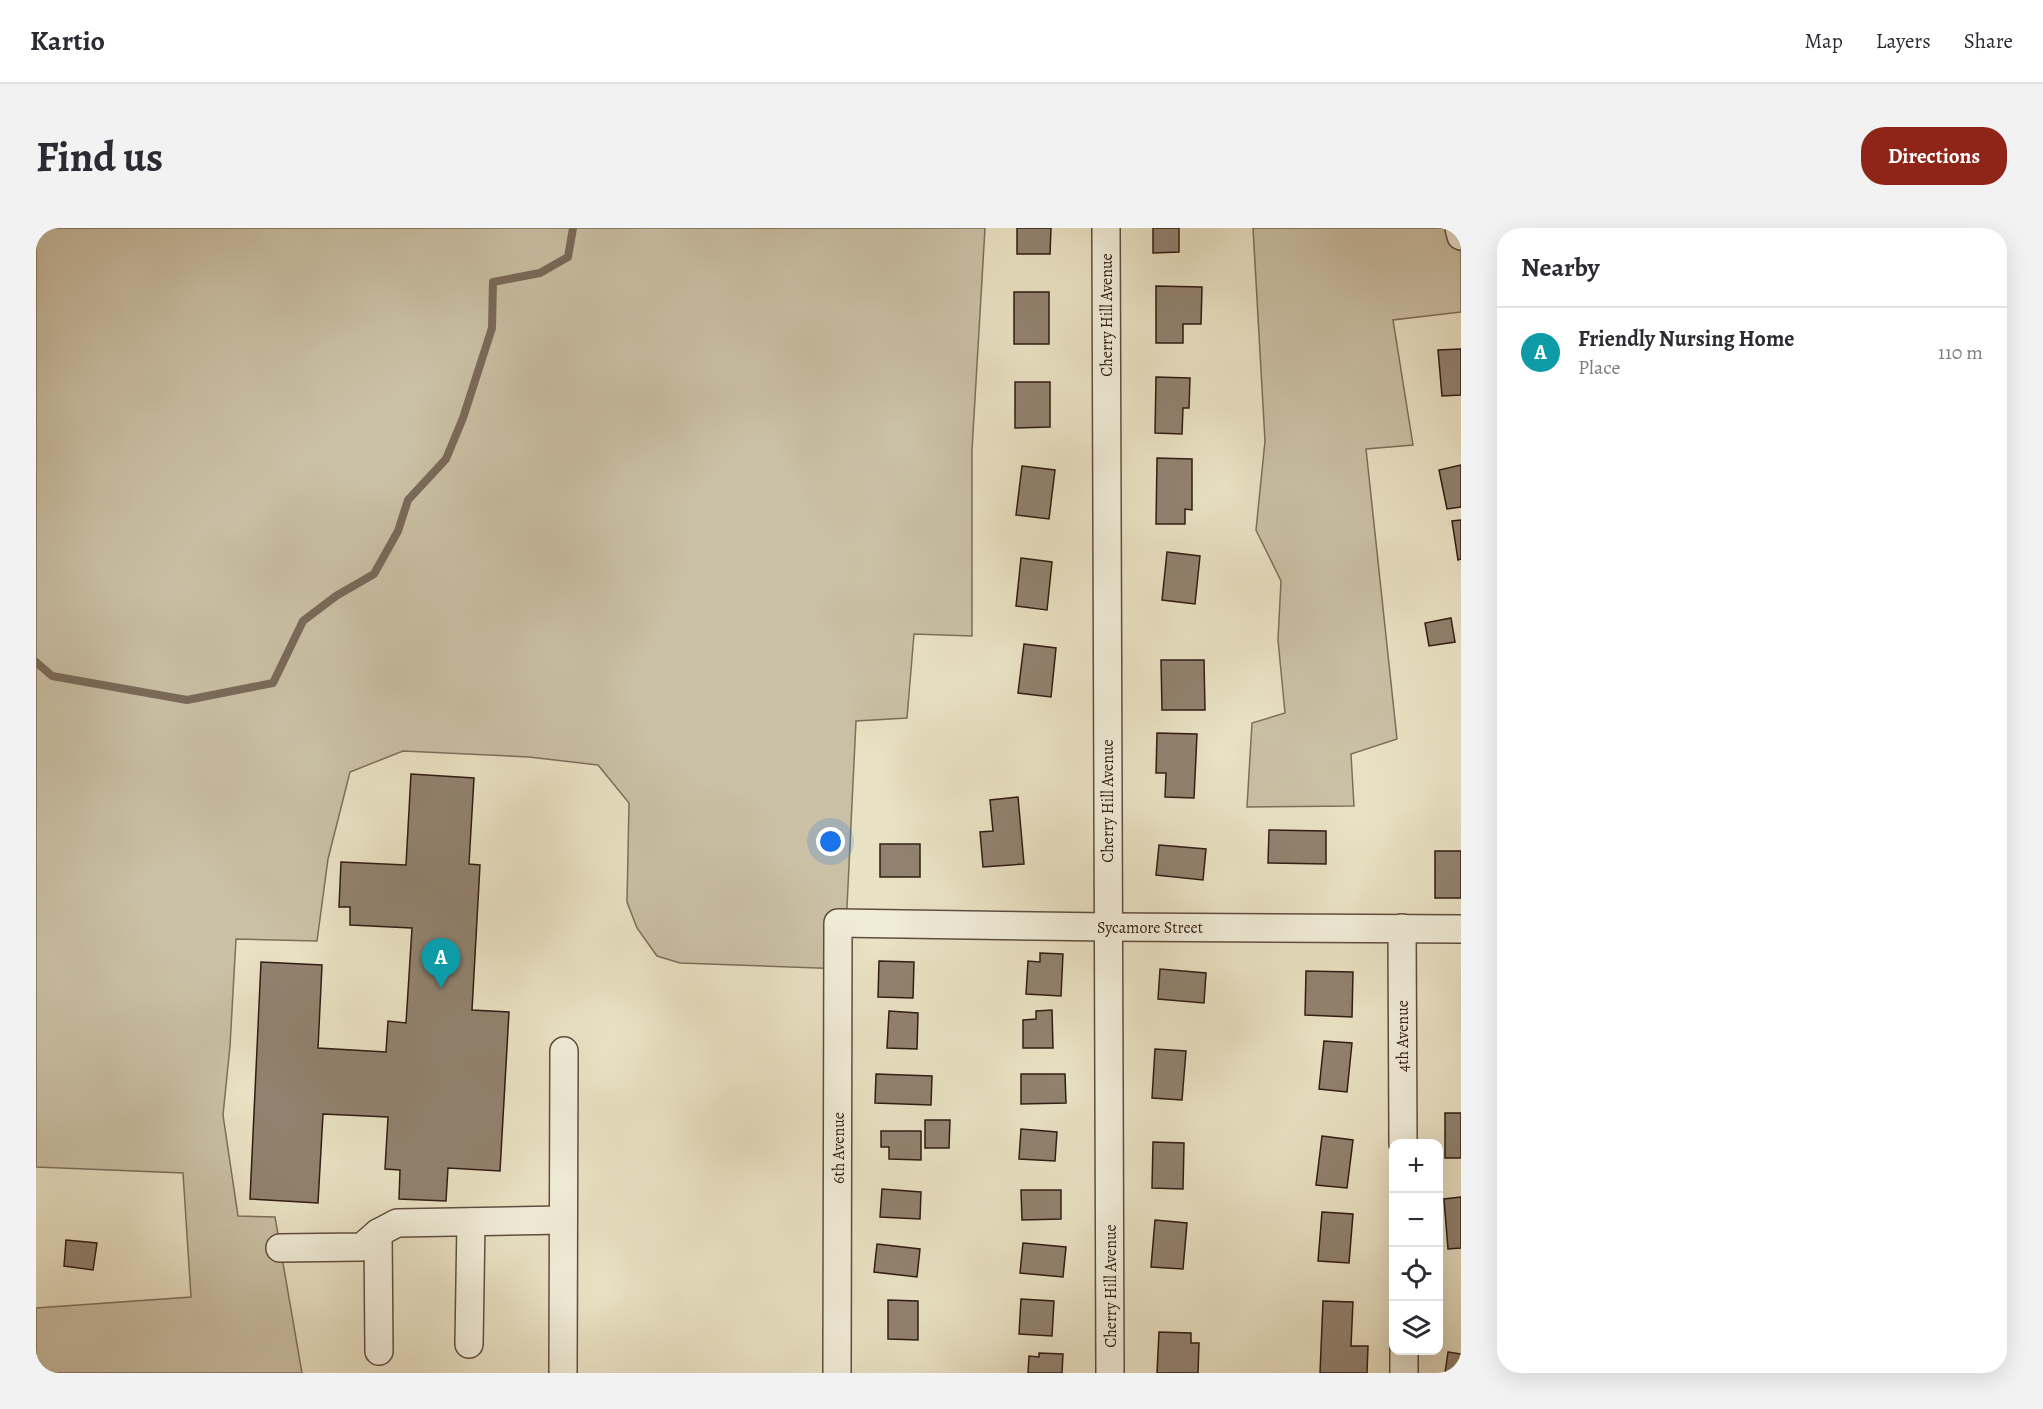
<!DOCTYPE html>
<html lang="en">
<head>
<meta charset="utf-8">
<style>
	body { margin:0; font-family:Alegreya,serif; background:#f2f2f3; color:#2b2b33 }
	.controls { position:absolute; right:18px; bottom:18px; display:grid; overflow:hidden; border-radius:12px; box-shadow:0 6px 24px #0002 }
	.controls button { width:54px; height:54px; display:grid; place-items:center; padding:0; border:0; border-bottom:2px solid #e1e1e2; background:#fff; color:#2b2b33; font:30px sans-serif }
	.you { position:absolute; left:795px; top:614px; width:21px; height:21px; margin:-15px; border:4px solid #fff; border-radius:50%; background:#1a73e8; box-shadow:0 0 0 9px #1a73e833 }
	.badge { display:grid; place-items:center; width:39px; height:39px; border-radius:50%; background:#8f2418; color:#fff; font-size:20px; font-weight:700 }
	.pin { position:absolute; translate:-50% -50px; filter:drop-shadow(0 2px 3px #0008) }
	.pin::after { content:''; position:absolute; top:32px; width:21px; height:18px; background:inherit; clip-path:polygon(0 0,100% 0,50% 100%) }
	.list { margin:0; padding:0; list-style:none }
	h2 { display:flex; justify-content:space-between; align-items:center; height:78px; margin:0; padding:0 24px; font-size:26px }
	h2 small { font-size:20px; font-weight:400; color:#7c7c81 }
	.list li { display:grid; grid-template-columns:39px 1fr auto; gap:18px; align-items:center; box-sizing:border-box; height:90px; padding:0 24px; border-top:2px solid #e1e1e2 }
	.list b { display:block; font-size:22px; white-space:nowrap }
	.list p { margin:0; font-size:20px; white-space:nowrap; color:#7c7c81 }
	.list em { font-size:20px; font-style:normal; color:#7c7c81 }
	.icon { flex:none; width:33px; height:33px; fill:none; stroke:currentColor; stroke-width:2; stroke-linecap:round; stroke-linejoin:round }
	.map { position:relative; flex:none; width:1425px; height:1145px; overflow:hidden; border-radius:24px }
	header { display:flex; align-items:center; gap:36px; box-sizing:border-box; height:84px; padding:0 30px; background:#fff; border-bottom:2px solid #e1e1e2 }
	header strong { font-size:28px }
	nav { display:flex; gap:33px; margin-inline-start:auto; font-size:21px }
	.intro { display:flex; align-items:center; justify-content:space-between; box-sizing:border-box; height:144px; padding:0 36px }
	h1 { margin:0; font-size:42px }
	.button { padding:15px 27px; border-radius:24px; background:#8f2418; color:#fff; font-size:21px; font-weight:700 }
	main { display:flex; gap:36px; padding:0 36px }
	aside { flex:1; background:#fff; border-radius:24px; box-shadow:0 6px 24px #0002 }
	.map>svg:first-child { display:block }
</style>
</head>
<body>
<header>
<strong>Kartio</strong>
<nav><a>Map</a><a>Layers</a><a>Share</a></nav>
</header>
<div class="intro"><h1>Find us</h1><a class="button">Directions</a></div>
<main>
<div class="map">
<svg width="1425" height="1145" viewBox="0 0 1425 1145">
	<rect width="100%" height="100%" fill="#e9e1c3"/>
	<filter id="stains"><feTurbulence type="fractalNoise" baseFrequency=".00333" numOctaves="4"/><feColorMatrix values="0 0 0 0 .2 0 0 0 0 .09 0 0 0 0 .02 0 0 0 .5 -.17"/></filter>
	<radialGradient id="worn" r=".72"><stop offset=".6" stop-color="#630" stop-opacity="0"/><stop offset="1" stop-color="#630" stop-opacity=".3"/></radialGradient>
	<g fill="#cac0a5" stroke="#7e6e5c" stroke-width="1.5">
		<polygon points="0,0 949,0 936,222 936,408 878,406 871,490 820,493 808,741 644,735 621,728 601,700 591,674 593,575 562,537 493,529 367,523 314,544 292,631 281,713 200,711 194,818 187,887 202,988 239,989 266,1145 0,1145 0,1080 155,1069 147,945 0,939"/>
		<polygon points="1217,0 1425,0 1425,84 1357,92 1377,217 1330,221 1361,511 1315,526 1318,578 1211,579 1216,495 1249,485 1242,412 1245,353 1220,302 1229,213"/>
	</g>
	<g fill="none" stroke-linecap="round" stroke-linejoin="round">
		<polyline stroke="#7a6a5a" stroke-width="8" points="0,434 16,448 151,472 237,455 267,393 300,368 338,346 362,303 372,272 410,231 427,190 456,100 457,54 504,45 532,29 537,0"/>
	</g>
	<g fill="#91826f" stroke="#311c14" stroke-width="1.5">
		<polygon points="981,0 1015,0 1014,26 981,26"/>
		<polygon points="1117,0 1143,0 1143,24 1117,25"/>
		<polygon points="1120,58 1166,59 1165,96 1147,96 1147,115 1120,115"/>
		<rect x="978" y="64" width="35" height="52"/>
		<polygon points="1425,121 1425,167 1406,168 1402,122"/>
		<polygon points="1120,149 1154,150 1153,180 1147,180 1146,206 1119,205"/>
		<polygon points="979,154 1014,154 1014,199 979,200"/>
		<polygon points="1121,230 1156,231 1156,282 1149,281 1149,296 1120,296"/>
		<polygon points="1425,237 1425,279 1411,281 1403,242"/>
		<polygon points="986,238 1019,242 1013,291 980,287"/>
		<polygon points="1425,292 1425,331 1422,332 1416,293"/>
		<polygon points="1131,324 1164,328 1159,376 1126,372"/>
		<polygon points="985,330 1016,334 1011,382 980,378"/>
		<polygon points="1415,390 1419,414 1393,418 1389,395"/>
		<polygon points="988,416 1020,420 1015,469 982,465"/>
		<polygon points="1125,432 1168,432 1169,482 1126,482"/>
		<polygon points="1121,505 1161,506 1158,570 1129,569 1130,545 1120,545"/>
		<polygon points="375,546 438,550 433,636 444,637 436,782 473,784 464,943 412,940 410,973 363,971 364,942 349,941 352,889 287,886 282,975 214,971 225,734 286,737 282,820 350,824 352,793 370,795 376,700 314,697 314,679 303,679 305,634 370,637"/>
		<polygon points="982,569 988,636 947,639 944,604 957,603 954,572"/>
		<polygon points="1233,602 1290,603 1290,636 1232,635"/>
		<rect x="844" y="616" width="40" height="33"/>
		<polygon points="1123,617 1170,621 1167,652 1120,647"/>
		<rect x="1399" y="623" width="26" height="47"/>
		<polygon points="1004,725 1027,726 1025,768 990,766 992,733 1004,734"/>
		<polygon points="843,733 878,734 877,770 842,769"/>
		<polygon points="1124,741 1170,745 1168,775 1122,771"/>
		<polygon points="1270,743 1317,744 1316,789 1269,787"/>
		<polygon points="1016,782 1017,820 987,820 987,792 1000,791 1000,783"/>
		<polygon points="853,783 882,785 881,821 851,820"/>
		<polygon points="1288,813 1316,815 1311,864 1283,861"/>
		<polygon points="1119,821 1150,823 1146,872 1116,870"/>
		<polygon points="840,846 896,848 895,877 839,875"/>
		<polygon points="985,846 1029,846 1030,875 985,876"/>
		<rect x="1409" y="885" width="16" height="45"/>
		<polygon points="889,892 914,892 913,920 889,920"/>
		<polygon points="985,901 1021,904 1019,933 983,931"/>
		<polygon points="845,903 885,903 885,932 853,931 853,919 845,919"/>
		<polygon points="1286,908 1317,912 1311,960 1280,957"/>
		<polygon points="1117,914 1148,915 1147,961 1116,960"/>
		<polygon points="846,961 885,964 884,991 844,989"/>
		<polygon points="985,962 1025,962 1025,991 986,992"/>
		<polygon points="1425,969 1425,1020 1412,1021 1408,971"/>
		<polygon points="1286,984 1317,986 1313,1035 1282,1033"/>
		<polygon points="1119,992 1151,995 1147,1041 1115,1039"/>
		<polygon points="30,1012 61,1015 57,1042 28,1038"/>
		<polygon points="987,1015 1030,1019 1027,1049 984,1045"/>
		<polygon points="841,1016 884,1021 881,1049 838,1044"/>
		<polygon points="985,1071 1018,1073 1016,1108 983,1106"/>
		<polygon points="852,1072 882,1073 882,1112 852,1111"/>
		<polygon points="1287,1073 1317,1074 1315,1118 1332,1118 1331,1145 1284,1145"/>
		<polygon points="1123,1104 1155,1105 1155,1115 1163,1115 1162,1145 1121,1145"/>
		<polygon points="1412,1124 1425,1126 1425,1145 1409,1145"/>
		<polygon points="1003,1125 1027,1126 1026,1145 992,1145 993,1128 1003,1129"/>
	</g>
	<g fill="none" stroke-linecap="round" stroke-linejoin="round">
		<g stroke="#5f4d40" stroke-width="30">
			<g id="minor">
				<polyline points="1070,0 1074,1145"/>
				<polyline points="1423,0 1425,8"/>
				<polyline points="1366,700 1367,916"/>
				<polyline points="342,1005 343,1123"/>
				<polyline points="244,1020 326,1019 342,1005 361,995 527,992"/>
				<polyline points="433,1116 435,994"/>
				<polyline points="1368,1122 1368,1145"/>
				<polyline points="527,1145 528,823"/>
				<polyline points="801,1145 802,695 1072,699 1425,701"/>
			</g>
		</g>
		<use href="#minor" stroke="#f1ecd8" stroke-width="27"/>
	</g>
	<g text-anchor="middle" stroke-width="4.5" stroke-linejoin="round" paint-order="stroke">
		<g font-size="16" fill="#311c14" stroke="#f1ecd8">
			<text transform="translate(1070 87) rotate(-90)" y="6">Cherry Hill Avenue</text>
			<text transform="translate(1071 573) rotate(-90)" y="6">Cherry Hill Avenue</text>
			<text x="1114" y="705">Sycamore Street</text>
			<text transform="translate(1366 808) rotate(-90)" y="6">4th Avenue</text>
			<text transform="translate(802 920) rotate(-90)" y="6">6th Avenue</text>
			<text transform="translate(1074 1058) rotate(-90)" y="6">Cherry Hill Avenue</text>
		</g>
	</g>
	<rect width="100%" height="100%" filter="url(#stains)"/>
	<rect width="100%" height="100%" fill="url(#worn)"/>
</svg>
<div class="controls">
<button>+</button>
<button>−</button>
<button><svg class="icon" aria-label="locate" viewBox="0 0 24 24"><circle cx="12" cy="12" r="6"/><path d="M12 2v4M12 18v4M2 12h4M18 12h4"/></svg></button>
<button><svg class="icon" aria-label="layers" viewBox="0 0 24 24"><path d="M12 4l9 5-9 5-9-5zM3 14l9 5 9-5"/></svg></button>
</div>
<div class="you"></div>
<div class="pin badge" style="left:405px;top:760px;background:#0f9aa8">A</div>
</div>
<aside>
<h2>Nearby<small></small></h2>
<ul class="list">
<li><span class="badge" style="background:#0f9aa8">A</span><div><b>Friendly Nursing Home</b><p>Place</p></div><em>110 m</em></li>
</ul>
</aside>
</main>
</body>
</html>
